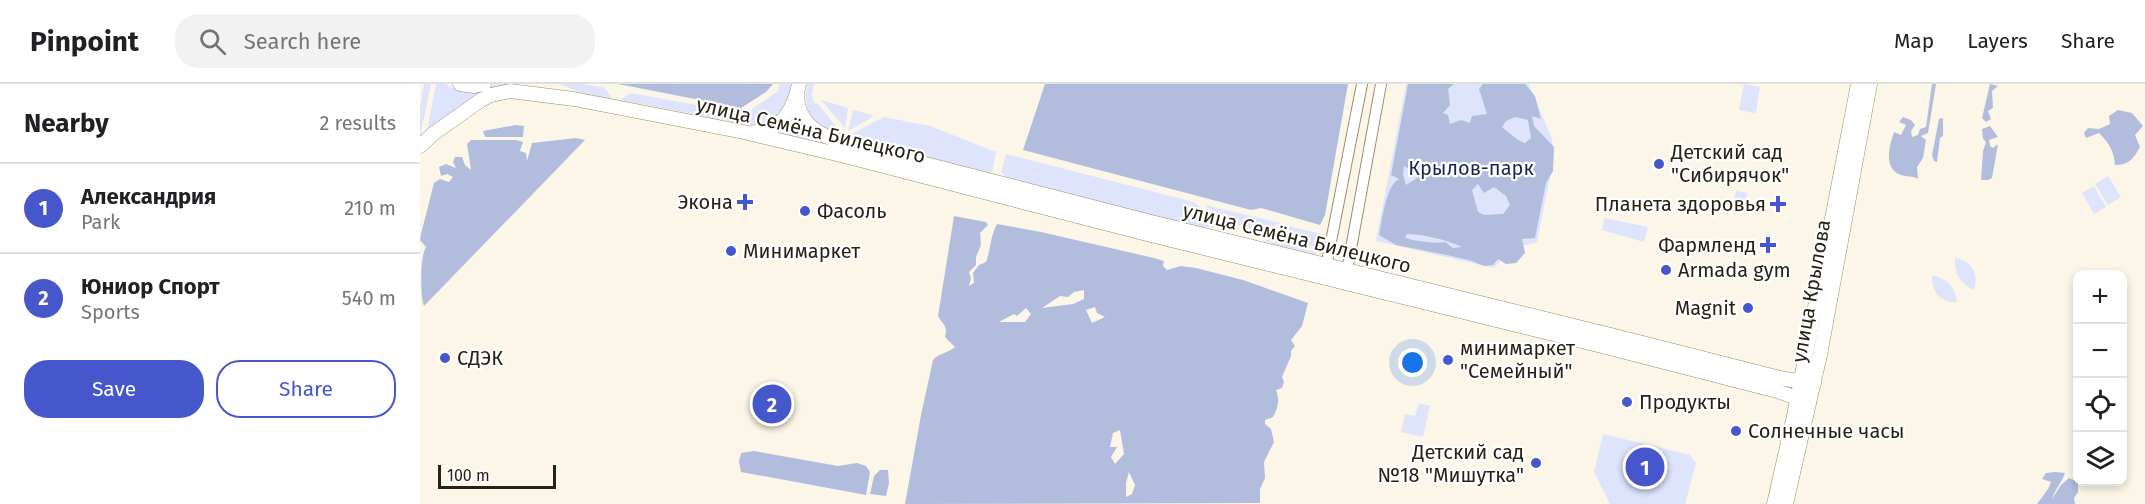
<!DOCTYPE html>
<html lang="en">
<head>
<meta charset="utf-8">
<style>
	body { margin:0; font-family:"Fira Sans",sans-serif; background:#f2f2f2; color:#202124 }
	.controls { position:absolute; right:18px; bottom:18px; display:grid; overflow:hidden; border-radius:12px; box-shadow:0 3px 9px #0003 }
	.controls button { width:54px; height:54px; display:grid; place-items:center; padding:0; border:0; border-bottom:2px solid #e0e0e0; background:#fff; color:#202124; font:30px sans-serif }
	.scale { position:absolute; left:18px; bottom:15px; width:118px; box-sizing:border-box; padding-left:6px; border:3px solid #282215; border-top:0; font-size:16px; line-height:21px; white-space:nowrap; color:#282215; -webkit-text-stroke:4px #fff; paint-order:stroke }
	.you { position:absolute; left:993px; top:279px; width:21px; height:21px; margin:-15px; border:4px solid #fff; border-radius:50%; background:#1a73e8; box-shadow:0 0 0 9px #1a73e833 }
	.badge { display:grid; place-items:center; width:39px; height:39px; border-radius:50%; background:#4557cb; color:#fff; font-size:20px; font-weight:700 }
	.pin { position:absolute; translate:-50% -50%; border:3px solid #fff; box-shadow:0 2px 6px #0006 }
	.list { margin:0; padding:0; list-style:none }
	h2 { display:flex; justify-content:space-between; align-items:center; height:78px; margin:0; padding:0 24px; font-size:26px }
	h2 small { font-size:20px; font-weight:400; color:#757577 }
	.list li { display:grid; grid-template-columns:39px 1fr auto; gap:18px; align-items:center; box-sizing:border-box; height:90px; padding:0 24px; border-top:2px solid #e0e0e0 }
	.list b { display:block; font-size:22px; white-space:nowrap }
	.list p { margin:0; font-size:20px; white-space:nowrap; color:#757577 }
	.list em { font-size:20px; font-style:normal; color:#757577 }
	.actions { display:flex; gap:12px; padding:18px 24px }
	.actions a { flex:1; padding:14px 0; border:2px solid #4557cb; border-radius:24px; text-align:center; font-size:21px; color:#4557cb }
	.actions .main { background:#4557cb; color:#fff }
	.icon { flex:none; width:33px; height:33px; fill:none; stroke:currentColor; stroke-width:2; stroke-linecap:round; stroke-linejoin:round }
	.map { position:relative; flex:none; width:1725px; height:420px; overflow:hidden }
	header { display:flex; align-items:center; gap:36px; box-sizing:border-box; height:84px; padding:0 30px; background:#fff; border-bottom:2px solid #e0e0e0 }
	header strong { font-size:28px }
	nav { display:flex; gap:33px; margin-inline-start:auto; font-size:21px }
	.search { width:420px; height:54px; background:#f2f2f2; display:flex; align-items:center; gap:15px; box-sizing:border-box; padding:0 21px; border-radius:24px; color:#757577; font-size:22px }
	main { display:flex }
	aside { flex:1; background:#fff }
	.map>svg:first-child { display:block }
</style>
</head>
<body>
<header>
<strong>Pinpoint</strong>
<div class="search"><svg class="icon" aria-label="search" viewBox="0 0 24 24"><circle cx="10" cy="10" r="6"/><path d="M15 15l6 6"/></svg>Search here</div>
<nav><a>Map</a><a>Layers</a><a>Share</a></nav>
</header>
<main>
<aside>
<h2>Nearby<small>2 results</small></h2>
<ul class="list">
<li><span class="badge">1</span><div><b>Александрия</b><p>Park</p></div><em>210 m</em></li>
<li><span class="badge">2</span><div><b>Юниор Спорт</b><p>Sports</p></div><em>540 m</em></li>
</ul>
<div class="actions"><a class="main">Save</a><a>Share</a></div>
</aside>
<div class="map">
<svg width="1725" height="420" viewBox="0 0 1725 420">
	<rect width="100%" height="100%" fill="#fcf6e8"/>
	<g fill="#dde4fc">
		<polygon points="4,0 11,0 0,53 0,24"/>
		<polygon points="16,0 24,0 38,6 64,5 75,0 99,0 100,2 7,47"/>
		<polygon points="140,0 163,0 185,4 193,16 159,8"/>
		<path d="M 360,0 L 373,0 C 367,23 355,40 330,41 L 200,16 L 211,9 L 325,30 L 358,7 Z"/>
		<path d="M 387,0 L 394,0 L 392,11 L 394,19 L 398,20 L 425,54 C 397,44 382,32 387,0 Z"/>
		<polygon points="986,0 1109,0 1132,55 1134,72 1117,158 1107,161 1096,160 1074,184 956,157"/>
		<polygon points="1324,0 1340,3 1336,29 1319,26"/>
		<polygon points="401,16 428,24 425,44"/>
		<polygon points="433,26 453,31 451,34 428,47"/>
		<polygon points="464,33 510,42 576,68 572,88 568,89 429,54 428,52"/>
		<path d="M 375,34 C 387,53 400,58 421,63 L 421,65 L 359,50 L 364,48 Z"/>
		<polygon points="586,70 774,118 803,143 781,143 761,139 585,93 581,88"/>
		<polygon points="1688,92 1701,113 1688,121 1675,100"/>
		<polygon points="1674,102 1686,123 1674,130 1662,109"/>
		<polygon points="1316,107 1327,109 1324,125 1313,123"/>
		<polygon points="785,121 860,139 843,147 805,138"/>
		<polygon points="1184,134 1228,143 1224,158 1182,146"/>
		<polygon points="869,142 901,150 899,164 845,151"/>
		<polygon points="840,154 896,168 896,171 862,164"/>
		<path d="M 1535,174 C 1552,177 1559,190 1554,206 C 1540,200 1534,189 1535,174 Z"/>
		<path d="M 1512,191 C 1527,194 1535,203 1537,218 C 1521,219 1511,208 1512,191 Z"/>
		<polygon points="999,319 1010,322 1003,353 981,348 985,330 995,332"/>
		<polygon points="1183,350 1270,371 1276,379 1265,420 1190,420 1174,388"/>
	</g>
	<g fill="#b2bdde" fill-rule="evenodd">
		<polygon points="198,0 353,0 346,8 321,24"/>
		<polygon points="625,0 928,0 905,131 900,141 841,124 831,126 603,66"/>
		<path d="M 988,0 L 1034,0 L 1028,5 L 1030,21 L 1023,29 L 1028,31 L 1030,40 L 1041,36 L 1050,39 L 1052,32 L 1067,30 L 1059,5 L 1063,0 L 1105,0 L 1115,12 L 1121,35 L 1112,32 L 1114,42 L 1134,63 L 1133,87 L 1126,99 L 1115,154 L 1102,155 L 1105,169 L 1096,179 L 1086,180 L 1078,175 L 1073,181 L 1064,182 L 1052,177 L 1027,171 L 976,161 L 959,151 C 962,137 966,101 979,95 L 971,91 ZM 1095,33 L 1108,36 L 1111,54 L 1105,59 L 1098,56 L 1082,43 L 1086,37 ZM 984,82 L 1000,92 L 986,101 L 983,90 ZM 1058,100 L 1064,109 L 1074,103 L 1086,112 L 1090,121 L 1083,130 L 1064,131 L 1058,128 L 1052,106 ZM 987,150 C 1006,151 1025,155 1042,163 L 1033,164 L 1025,158 C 1017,160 995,157 985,154 Z"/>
		<path d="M 1512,0 L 1516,0 L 1508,49 L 1501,52 L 1506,56 L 1503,74 L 1497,83 L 1498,95 C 1493,92 1490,93 1485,92 C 1462,88 1469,63 1474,48 L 1481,51 L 1486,41 L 1479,38 L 1483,33 L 1491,36 L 1495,41 L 1491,47 L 1492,53 L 1498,51 L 1500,45 L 1506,43 Z"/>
		<polygon points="1570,0 1578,2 1572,7 1573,24 1568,27 1571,35 1566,38 1562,34"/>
		<path d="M 1698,26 L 1712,29 L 1723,42 L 1715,51 L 1720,63 C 1713,75 1709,81 1695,81 C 1694,67 1689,59 1679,49 L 1666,54 L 1664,49 L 1668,44 L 1679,45 L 1690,40 L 1689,32 Z"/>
		<polygon points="1523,34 1523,52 1520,54 1517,78 1514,77 1512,71 1519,35"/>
		<polygon points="96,41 104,42 103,53 65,53 63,47"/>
		<polygon points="1570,42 1578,53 1569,56 1570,62 1573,64 1578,60 1572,94 1568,96 1561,96 1563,67 1566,58 1563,55 1562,45"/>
		<path d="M 156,54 L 165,56 L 4,222 C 0,211 0,172 6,163 L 0,156 L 1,150 L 14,99 L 20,95 L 29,98 L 33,93 L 27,90 L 21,92 L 19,83 L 26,80 L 36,84 L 33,78 L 35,73 L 42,73 L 45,81 L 51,86 L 47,60 L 51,56 L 96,56 L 103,58 L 100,67 L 106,69 L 107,77 L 112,59 Z"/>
		<path d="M 534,132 L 566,138 L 568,141 L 560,149 L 561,161 L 556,173 L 556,181 L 549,188 L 551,194 L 549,202 L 554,199 L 553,189 L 559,181 L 566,178 C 571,165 570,153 577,140 L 621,148 L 734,174 L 744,177 L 743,182 L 747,186 L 761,182 L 776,184 L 823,196 L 888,219 L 882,242 L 871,256 L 875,262 L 871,267 L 871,272 L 862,293 L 864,298 L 862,304 L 856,306 C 860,316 858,324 853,333 L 845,336 L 845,340 L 851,345 L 854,358 L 844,378 L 845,394 L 840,405 L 840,419 L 485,420 L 501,331 L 513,276 C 519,269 528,269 535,263 L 525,253 C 528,241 523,241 518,232 ZM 664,206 L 664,215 L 653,220 L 622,224 L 640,212 L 648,213 L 654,208 ZM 675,223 L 677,229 L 685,233 L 672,239 L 666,226 ZM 606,224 L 611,230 L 605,238 L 579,238 L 594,230 L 597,232 ZM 700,346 L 704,370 L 695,380 L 691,373 L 697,363 L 690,363 L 693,349 ZM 709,388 L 715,401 L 712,410 L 706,413 L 706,399 Z"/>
		<polygon points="334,367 418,382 437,379 446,382 450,388 446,411 321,388 319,377 321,369"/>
		<polygon points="460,386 468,386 469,399 466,412 450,410 454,392"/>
		<path d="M 1635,388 L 1645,389 C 1642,398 1635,405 1632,415 L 1641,401 L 1649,394 L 1658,398 L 1658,408 L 1654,414 L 1655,420 L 1617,420 L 1628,405 L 1631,398 L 1622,395 L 1626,389 Z"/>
	</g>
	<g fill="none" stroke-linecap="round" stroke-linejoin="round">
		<g stroke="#9c8d6c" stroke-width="12">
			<g id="minor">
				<polyline points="905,188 942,0"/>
				<polyline points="926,192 961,0"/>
			</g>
		</g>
		<g stroke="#9c8d6c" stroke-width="15">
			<g id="major">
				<polyline points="40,0 54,2 64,0"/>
				<path d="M 377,11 C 378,40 398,51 424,59 L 735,139 L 1203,254 L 1360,294 L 1394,300"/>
				<path d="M 335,48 C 362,47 374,24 379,0"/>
				<polyline points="0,62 13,50 61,16 71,11 90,7 154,15 324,48 421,71 731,151 1182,262 1357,307 1389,318"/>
				<polyline points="1354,420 1374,332 1438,0"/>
				<polyline points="1366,420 1400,271 1450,0"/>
			</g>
		</g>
		<use href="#minor" stroke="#fff" stroke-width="10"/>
		<use href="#major" stroke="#fff" stroke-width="14"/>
	</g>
	<g fill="#4557cb" stroke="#fff" stroke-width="2">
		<circle cx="1239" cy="80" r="6"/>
		<path d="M322 109h6v6h6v6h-6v6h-6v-6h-6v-6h6z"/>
		<path d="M1355 111h6v6h6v6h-6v6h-6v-6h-6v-6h6z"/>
		<circle cx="385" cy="127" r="6"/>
		<path d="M1345 152h6v6h6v6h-6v6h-6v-6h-6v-6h6z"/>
		<circle cx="311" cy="167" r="6"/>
		<circle cx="1246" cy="186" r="6"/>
		<circle cx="1328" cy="224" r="6"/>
		<circle cx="25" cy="274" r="6"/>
		<circle cx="1028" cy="276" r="6"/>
		<circle cx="1207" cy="318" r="6"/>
		<circle cx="1316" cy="347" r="6"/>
		<circle cx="1116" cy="379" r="6"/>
	</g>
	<g text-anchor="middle" stroke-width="4.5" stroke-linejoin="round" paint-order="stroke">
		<g font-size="20" fill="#282215" stroke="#fff">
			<text transform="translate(391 46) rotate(13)" y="7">улица Семёна Билецкого</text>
			<text transform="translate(877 154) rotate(14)" y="7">улица Семёна Билецкого</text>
			<text transform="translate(1391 207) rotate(-80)" y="7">улица Крылова</text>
		</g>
		<g font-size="20" fill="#282215" stroke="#fff" text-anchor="start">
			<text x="1251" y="75">Детский сад<tspan x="1251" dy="23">"Сибирячок"</tspan></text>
			<text x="313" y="125" text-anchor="end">Экона</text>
			<text x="1346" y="127" text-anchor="end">Планета здоровья</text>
			<text x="397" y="134">Фасоль</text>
			<text x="1336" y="168" text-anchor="end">Фармленд</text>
			<text x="323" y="174">Минимаркет</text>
			<text x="1258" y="193">Armada gym</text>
			<text x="1316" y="231" text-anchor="end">Magnit</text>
			<text x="1040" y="271">минимаркет<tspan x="1040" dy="23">"Семейный"</tspan></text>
			<text x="37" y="281">СДЭК</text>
			<text x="1219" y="325">Продукты</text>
			<text x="1328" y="354">Солнечные часы</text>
			<text x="1104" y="375" text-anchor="end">Детский сад<tspan x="1104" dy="23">№18 "Мишутка"</tspan></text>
		</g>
		<g font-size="20" fill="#1c2550" stroke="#fff">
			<text x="1051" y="91">Крылов-парк</text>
		</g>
	</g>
</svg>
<div class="controls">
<button>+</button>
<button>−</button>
<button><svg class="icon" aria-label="locate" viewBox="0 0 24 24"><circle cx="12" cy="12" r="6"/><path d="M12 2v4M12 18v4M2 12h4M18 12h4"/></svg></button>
<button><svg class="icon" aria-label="layers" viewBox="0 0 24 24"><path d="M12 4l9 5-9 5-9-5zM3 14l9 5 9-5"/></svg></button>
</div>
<div class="scale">100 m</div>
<div class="you"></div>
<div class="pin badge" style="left:1225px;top:383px">1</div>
<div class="pin badge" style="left:352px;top:320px">2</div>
</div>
</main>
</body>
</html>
